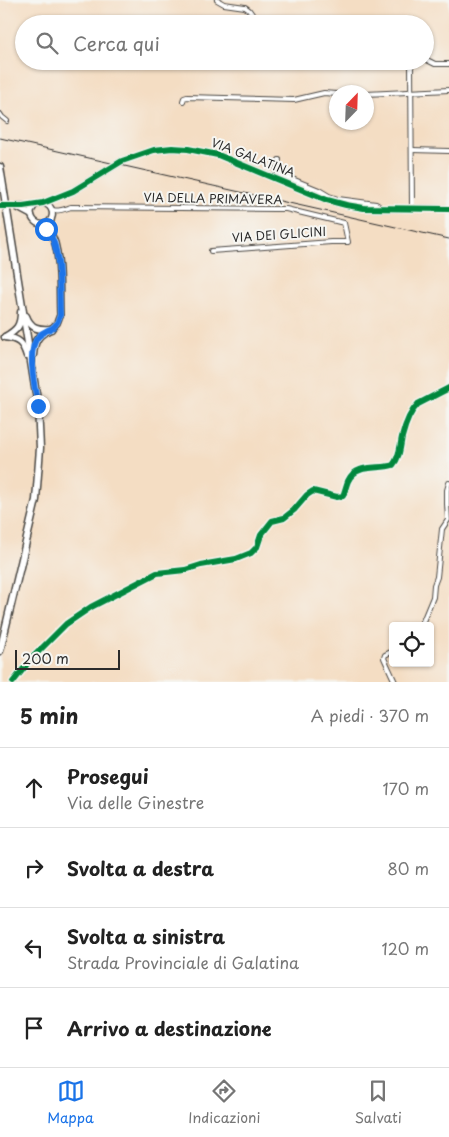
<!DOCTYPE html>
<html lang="it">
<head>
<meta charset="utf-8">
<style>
	body { margin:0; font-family:"Playpen Sans",sans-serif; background:#f6f6f6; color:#222 }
	.controls { position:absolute; right:15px; bottom:15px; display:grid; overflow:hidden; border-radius:5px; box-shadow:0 1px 4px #0004 }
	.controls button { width:45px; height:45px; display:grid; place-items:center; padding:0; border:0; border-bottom:1px solid #e0e0e0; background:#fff; color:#222; font:25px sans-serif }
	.compass { position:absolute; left:329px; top:85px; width:45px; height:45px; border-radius:50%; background:#fff; box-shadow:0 1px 4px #0004; rotate:23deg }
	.scale { position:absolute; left:15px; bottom:12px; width:105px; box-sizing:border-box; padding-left:5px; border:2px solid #2b2b2b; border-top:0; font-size:14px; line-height:18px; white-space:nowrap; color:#2b2b2b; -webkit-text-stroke:4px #f6f6f2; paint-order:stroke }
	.stop { position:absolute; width:15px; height:15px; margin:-11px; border:4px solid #1a73e8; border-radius:50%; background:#fff }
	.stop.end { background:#1a73e8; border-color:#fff; box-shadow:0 1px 5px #0008 }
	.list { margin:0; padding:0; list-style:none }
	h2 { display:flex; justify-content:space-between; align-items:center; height:65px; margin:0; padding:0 20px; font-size:21px }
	h2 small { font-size:16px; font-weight:400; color:#767676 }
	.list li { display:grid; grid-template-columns:32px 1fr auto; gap:15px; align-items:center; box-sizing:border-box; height:80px; padding:0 20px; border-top:1px solid #e0e0e0 }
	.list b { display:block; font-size:19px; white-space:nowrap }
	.list p { margin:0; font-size:16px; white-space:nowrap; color:#767676 }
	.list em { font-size:16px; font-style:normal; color:#767676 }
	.icon { flex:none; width:28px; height:28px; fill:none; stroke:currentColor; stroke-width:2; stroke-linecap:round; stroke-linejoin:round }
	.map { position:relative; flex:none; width:449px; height:682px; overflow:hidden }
	.search { position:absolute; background:#fff; box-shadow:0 1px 4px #0004; left:15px; right:15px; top:15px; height:55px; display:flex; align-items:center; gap:12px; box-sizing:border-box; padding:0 18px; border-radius:28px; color:#767676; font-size:19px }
	.sheet { height:385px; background:#fff }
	nav { display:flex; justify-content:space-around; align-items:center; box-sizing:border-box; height:70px; border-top:1px solid #e0e0e0; background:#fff; font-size:14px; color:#767676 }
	nav a { display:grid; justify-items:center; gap:2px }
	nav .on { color:#1a73e8 }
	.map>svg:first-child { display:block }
</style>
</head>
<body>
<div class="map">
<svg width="449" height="682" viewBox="0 0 449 682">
	<rect width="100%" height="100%" fill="#f6f6f2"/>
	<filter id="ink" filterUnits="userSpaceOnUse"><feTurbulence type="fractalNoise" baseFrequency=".02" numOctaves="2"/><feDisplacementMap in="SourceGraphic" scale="10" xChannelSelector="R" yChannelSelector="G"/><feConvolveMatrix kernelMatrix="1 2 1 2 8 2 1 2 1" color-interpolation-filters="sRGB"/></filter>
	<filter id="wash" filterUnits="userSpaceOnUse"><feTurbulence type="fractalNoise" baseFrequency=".0096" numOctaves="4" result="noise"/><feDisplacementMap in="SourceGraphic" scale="20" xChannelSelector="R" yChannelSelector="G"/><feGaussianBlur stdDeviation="1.12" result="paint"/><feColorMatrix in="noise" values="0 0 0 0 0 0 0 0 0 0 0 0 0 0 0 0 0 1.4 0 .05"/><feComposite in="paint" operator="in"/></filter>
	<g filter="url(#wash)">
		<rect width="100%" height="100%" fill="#f4ddc3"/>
	</g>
	<g filter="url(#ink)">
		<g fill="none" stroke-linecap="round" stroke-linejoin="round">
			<g stroke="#494642" stroke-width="6">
				<g id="minor">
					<polyline points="217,0 224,4 245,7 249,10 259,24"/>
					<polyline points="425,59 435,64 449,64"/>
					<polyline points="411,61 412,209"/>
					<polyline points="366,94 449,90"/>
					<polyline points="183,101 184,98 187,97 294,100 324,93 336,94"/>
					<polyline points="0,114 2,117 7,121"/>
					<polyline points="412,150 449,151"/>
					<polyline points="279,160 276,171 280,174 319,190 329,196 338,199 376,204 382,208"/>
					<path d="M 52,210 C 58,212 65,209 71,207 L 275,209 L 286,209 L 344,223 L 348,242 L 331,242 L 211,251"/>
					<polyline points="421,626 433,597 434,585 437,577 442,529 448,520 447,504 447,490 449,483"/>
					<polyline points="393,651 385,655 384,658 395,682"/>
					<path d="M 13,682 L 32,658 L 66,624 L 91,607 L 157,573 L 185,570 L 201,565 L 236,559 L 251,553 L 257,547 L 261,535 L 272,521 L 284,518 L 294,510 L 307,495 L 313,491 L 337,497 L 343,496 C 345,491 346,486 348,481 C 356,463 379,470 393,465 C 400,457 400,446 402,437 C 405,425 410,412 418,404 L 449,388"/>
				</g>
			</g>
			<g stroke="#494642" stroke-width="8">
				<g id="tertiary">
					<path d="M 35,205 L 31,211 C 31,220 37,226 46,224 C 56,218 54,206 43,203"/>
					<polyline points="13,206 36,205 43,203 73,191 122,161 154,150 172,148 188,149 218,155 327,200 346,205 364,208 449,209"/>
					<polyline points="16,207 31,215"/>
					<path d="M 51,329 L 57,323 L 60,315 C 59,292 61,265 55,243 C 52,235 48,228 51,220"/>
				</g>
			</g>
			<g stroke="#494642" stroke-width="9">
				<g id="primary">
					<polyline points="0,167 38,406 40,448 36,500 0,651"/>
					<path d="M 26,316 C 31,329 39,330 51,329"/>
					<path d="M 5,337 C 17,330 21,326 21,312"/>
					<path d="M 5,337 C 19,339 23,343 27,356"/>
					<path d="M 33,355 C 34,344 36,336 47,331"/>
				</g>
			</g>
			<use href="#minor" stroke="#fff" stroke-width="4"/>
			<use href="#tertiary" stroke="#fff" stroke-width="5"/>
			<use href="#primary" stroke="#fff" stroke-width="6"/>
			<polyline stroke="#2b2b2b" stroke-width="1" points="0,138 449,239"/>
			<g stroke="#494642" stroke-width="8" stroke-linecap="butt">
				<polyline id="tertiary-bridge" points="0,206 13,206"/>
			</g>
			<use href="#tertiary-bridge" stroke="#fff" stroke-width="5"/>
			<g stroke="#f6f6f2" stroke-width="9">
				<g id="cycleway">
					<polyline points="0,206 23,206 43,203 73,191 122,161 154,150 172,148 188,149 218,155 327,200 346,205 364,208 449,209"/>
					<path d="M 13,682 L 32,658 L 66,624 L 91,607 L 157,573 L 185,570 L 201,565 L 236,559 L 251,553 L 257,547 L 261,535 L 272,521 L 284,518 L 294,510 L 307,495 L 313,491 L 337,497 L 343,496 C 345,491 346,486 348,481 C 356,463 379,470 393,465 C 400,457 400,446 402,437 C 405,425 410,412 418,404 L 449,388"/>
				</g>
			</g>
			<use href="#cycleway" stroke="#00873e" stroke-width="6"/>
		</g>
	</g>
	<g fill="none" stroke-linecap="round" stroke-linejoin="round" filter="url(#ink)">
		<path stroke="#1a73e8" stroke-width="6" d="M 38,406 C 35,389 26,350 38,337 C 48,326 55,333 60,315 C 59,294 62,243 46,229"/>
	</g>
	<g text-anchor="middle" stroke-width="4" stroke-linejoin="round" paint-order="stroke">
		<g font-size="12" fill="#2b2b2b" stroke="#f6f6f2">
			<text transform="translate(253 158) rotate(21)" y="4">VIA GALATINA</text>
			<text transform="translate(213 199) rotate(1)" y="4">VIA DELLA PRIMAVERA</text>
			<text transform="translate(279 235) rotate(-4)" y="4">VIA DEI GLICINI</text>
		</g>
	</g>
</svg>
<div class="controls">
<button><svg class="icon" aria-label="locate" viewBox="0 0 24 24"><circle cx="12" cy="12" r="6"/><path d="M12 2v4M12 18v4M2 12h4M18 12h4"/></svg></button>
</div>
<svg class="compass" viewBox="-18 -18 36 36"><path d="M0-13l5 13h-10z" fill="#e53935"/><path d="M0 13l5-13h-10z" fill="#767676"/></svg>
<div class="scale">200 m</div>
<div class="stop" style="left:46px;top:229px"></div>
<div class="stop end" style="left:38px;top:406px"></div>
<div class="search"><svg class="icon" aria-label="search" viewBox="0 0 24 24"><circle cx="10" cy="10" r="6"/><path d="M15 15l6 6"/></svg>Cerca qui</div>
</div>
<section class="sheet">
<h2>5 min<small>A piedi · 370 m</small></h2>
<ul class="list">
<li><svg class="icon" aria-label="ahead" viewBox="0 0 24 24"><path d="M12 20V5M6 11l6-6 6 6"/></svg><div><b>Prosegui</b><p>Via delle Ginestre</p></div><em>170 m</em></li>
<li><svg class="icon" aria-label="right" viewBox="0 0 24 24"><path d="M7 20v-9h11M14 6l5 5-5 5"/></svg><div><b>Svolta a destra</b></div><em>80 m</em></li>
<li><svg class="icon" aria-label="left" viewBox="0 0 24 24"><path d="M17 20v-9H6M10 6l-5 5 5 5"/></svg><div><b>Svolta a sinistra</b><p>Strada Provinciale di Galatina</p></div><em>120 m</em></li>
<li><svg class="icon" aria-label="arrive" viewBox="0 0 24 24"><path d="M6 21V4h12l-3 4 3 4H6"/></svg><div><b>Arrivo a destinazione</b></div></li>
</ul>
</section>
<nav>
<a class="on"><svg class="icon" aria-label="map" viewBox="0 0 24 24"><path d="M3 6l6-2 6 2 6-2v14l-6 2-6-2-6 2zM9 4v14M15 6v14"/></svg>Mappa</a>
<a><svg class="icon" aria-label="directions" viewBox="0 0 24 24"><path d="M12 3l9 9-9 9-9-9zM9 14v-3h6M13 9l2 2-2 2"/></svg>Indicazioni</a>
<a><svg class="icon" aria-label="saved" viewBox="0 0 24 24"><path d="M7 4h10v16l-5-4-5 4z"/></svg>Salvati</a>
</nav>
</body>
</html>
